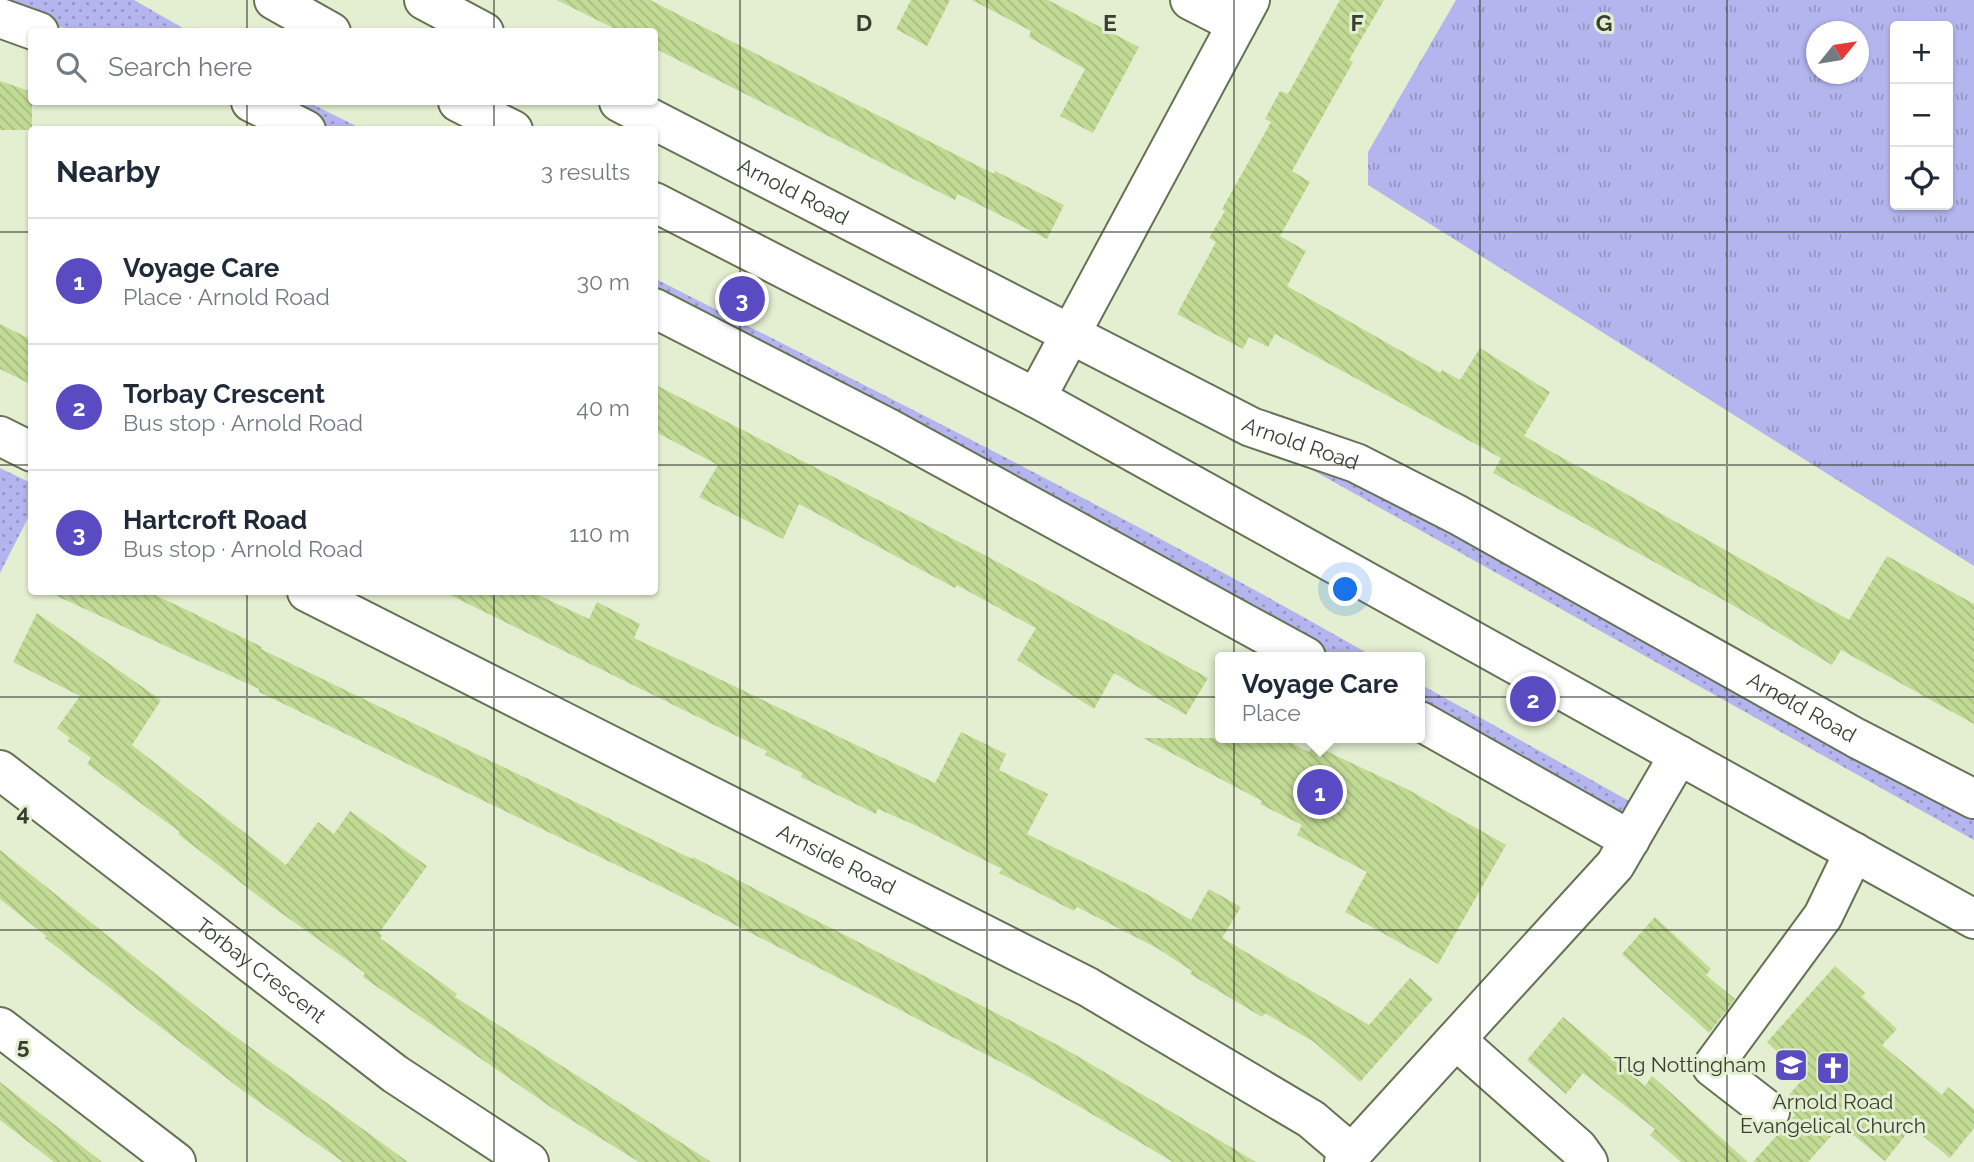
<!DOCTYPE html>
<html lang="en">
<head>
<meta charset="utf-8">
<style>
	body { margin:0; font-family:Raleway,sans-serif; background:#f2f2f3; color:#1f2937 }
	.controls { position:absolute; right:21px; top:21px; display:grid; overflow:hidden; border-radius:7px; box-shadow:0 2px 5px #0004 }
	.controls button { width:63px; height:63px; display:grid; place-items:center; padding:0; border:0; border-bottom:2px solid #e0e1e3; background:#fff; color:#1f2937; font:35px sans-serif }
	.compass { position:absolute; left:1806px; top:21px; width:63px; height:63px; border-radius:50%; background:#fff; box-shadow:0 2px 5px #0004; rotate:60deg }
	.you { position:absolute; left:1346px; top:590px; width:24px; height:24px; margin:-18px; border:5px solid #fff; border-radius:50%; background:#1a73e8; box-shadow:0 0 0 10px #1a73e833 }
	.badge { display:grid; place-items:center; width:46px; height:46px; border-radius:50%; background:#5b4bc3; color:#fff; font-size:23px; font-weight:700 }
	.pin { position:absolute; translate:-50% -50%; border:4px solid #fff; box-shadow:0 2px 7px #0006 }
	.popup { position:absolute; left:1215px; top:652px; width:210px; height:91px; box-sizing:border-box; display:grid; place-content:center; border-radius:7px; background:#fff; filter:drop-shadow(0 2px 5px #0005); font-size:23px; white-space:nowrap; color:#747a83 }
	.popup b { font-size:26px; color:#1f2937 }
	.popup::after { content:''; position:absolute; left:50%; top:100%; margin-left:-14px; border:14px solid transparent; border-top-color:#fff }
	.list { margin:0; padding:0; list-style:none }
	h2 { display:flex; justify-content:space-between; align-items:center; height:91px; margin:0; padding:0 28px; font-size:30px }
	h2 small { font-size:23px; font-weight:400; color:#747a83 }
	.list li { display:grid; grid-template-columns:46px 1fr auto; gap:21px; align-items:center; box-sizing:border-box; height:126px; padding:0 28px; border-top:2px solid #e0e1e3 }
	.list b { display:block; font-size:26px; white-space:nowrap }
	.list p { margin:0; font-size:23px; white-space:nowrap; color:#747a83 }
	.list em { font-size:23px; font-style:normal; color:#747a83 }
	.icon { flex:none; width:38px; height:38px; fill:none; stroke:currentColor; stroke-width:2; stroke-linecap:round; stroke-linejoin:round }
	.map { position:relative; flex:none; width:1974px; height:1162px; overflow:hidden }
	.search { position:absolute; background:#fff; box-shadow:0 2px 5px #0004; left:28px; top:28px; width:630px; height:77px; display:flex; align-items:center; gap:18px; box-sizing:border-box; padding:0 24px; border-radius:7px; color:#747a83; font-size:26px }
	.panel { position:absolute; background:#fff; box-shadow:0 2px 5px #0004; left:28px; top:126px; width:630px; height:469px; border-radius:7px }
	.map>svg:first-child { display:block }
</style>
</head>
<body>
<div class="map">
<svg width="1974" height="1162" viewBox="0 0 1974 1162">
	<defs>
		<pattern id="grass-dots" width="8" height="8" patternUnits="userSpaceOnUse" patternTransform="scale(1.75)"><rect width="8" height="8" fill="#b4b5ef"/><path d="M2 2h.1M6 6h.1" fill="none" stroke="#9395c2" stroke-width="1.8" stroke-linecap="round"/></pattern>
		<pattern id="park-tufts" width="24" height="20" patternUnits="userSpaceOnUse" patternTransform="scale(1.75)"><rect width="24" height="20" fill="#b4b5ef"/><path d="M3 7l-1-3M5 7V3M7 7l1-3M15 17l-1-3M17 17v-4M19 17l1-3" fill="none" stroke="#9395c2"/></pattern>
		<pattern id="building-back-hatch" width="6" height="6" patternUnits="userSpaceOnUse" patternTransform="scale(1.75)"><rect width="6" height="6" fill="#c1da94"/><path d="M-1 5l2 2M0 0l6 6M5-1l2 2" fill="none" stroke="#a7bc80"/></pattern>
	</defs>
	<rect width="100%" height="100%" fill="#e3efd0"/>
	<g fill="url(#grass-dots)">
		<polygon points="0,0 134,0 188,31 77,31 57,26"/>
		<polygon points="265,102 308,102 362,129 317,129"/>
		<path d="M 654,278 C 896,402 1139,522 1374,657 L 1329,657 L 1013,480 L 655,301 Z"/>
		<polygon points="1273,448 1358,478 1974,817 1974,840"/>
		<polygon points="0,468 31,483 31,512 0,573"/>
		<polygon points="1420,684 1631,802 1624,814 1593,806 1420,708"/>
	</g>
	<path fill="url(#park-tufts)" fill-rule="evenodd" d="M 1456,0 L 1974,0 L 1974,566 L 1368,185 L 1368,152 ZM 1895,26 L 1948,26 L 1948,205 L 1895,205 ZM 1816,32 L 1858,32 L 1858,74 L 1816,74 Z"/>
	<g fill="url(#building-back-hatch)">
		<polygon points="557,0 650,0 994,174 995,171 1064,205 1047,239 958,194 955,200 654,48 654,32 621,32"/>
		<polygon points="911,0 950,0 927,46 896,29"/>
		<polygon points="972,0 1048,0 1139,47 1093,133 1060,116 1085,69 1029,37 1031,31"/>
		<polygon points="1340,0 1384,0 1349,60 1353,62 1292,171 1310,182 1280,236 1306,251 1287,286 1440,373 1442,370 1460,380 1480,348 1550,392 1524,436 1849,620 1887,556 1974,604 1974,724 1841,650 1832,665 1736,607 1493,473 1501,458 1275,334 1268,347 1249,337 1243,349 1177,314 1216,242 1209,238 1225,211 1222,209 1271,122 1265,119 1280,91 1288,94"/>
		<polygon points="0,81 32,92 32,130 0,130"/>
		<polygon points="0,324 32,340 32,385 0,369"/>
		<polygon points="654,384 992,559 1208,678 1186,715 1114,673 1094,709 1017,660 1036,628 1006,612 957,585 955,588 799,504 783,539 699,497 718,465 654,431"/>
		<polygon points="48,592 148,592 187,610 262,647 261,649 692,859 693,857 965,997 1067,1050 1256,1162 1173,1162 1024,1074 666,889 259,692 259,689"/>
		<polygon points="444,592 532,592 589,619 597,602 640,624 634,638 935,783 961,732 1006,754 999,770 1048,794 1027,834 1145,893 1191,920 1209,889 1241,907 1222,938 1369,1025 1410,978 1433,999 1360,1082 1314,1042 1265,1013 1262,1017 1190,974 1192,971 1157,948 1077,907 1074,911 1037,892 999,873 1002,869 917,826 878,809 876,814 801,777 802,773 765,755 767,751"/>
		<polygon points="37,613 161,700 132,745 286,865 318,822 334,834 350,811 427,866 379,933 382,935 380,938 457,994 455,997 711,1162 639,1162 555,1110 363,977 365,973 270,905 178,834 180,832 87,764 91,758 68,741 70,738 57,728 80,696 13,662"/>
		<polygon points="1143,738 1281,738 1309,752 1313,745 1409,790 1506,845 1438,964 1345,912 1367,872 1297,835 1302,825 1260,804 1262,801"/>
		<polygon points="0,850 221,1026 408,1162 343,1162 242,1090 45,938 46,936 0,899"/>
		<polygon points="1655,917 1711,969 1706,975 1735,999 1709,1033 1622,954"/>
		<polygon points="1835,966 1865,993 1862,997 1897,1029 1882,1045 1942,1095 1948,1087 1974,1109 1974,1128 1950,1158 1912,1127 1885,1161 1841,1125 1808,1162 1753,1162 1795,1115 1786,1098 1805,1077 1767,1042"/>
		<polygon points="1563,1017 1645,1086 1652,1076 1748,1162 1681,1162 1650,1135 1655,1129 1583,1073 1566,1094 1527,1060"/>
		<polygon points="0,1082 102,1162 54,1162 0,1120"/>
	</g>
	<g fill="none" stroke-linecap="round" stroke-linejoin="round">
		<g stroke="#677155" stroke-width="42">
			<g id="minor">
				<polyline points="424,0 484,32"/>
				<polyline points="1190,0 1237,24"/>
				<polyline points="0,18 39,32"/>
				<polyline points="251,102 306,130"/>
				<path id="s1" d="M 619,102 L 1251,427 L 1356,463 L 1458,515 L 1856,738 L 1974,799"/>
				<polyline points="654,308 888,428 1306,657"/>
				<polyline points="1036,398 1250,0"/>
				<polyline points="0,436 32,452"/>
				<path id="s2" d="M 307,592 L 1088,987 L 1311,1119 L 1352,1154"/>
				<polyline points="1420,721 1630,840"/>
				<path id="s3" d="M 0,770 L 395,1074 L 529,1162"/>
				<polyline points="0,1027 176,1162"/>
				<polyline points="1456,1040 1578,1148 1588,1162"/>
				<polyline points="1770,1112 1712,1067 1823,916 1854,852"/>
				<polyline points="1344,1162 1615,865 1679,755"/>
			</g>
		</g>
		<g stroke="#677155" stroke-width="42">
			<g id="major">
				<polyline points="274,0 331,32"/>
				<polyline points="458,102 513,130"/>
				<polyline points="654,202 1036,398 1974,919"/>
			</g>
		</g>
		<use href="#minor" stroke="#fff" stroke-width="38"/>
		<use href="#major" stroke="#fff" stroke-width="38"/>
	</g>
	<path fill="none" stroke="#393e31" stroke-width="2" stroke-opacity="0.55" d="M 247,0 L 247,32M 494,0 L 494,32M 740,0 L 740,1162M 987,0 L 987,1162M 1234,0 L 1234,1162M 1480,0 L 1480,1162M 1727,0 L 1727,1162M 247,102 L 247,130M 494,102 L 494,130M 0,232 L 32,232M 654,232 L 1974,232M 0,465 L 32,465M 654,465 L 1974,465M 247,592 L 247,1162M 494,592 L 494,1162M 0,697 L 1974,697M 0,930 L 1974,930"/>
	<defs>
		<g id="school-square" transform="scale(1.75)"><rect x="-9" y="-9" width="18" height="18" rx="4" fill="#5b4bc3" stroke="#e3efd0"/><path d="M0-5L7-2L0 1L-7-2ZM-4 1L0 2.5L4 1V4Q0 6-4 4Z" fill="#fff"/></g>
		<g id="church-square" transform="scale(1.75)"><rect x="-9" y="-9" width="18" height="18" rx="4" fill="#5b4bc3" stroke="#e3efd0"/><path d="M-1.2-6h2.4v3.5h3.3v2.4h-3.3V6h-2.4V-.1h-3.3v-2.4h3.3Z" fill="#fff"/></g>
	</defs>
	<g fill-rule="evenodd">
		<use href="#school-square" x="1791" y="1065"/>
		<use href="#church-square" x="1833" y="1068"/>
	</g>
	<g text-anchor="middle" stroke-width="6" stroke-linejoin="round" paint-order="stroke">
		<g font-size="21" fill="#393e31" stroke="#e3efd0">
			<text dy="7" stroke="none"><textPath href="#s1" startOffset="196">Arnold Road</textPath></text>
			<text dy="7" stroke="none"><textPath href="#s1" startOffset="763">Arnold Road</textPath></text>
			<text dy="7" stroke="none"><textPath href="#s1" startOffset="1330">Arnold Road</textPath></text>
			<text dy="7" stroke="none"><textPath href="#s2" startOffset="593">Arnside Road</textPath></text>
			<text dy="7" stroke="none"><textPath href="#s3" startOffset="329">Torbay Crescent</textPath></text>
		</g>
		<g font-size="21" fill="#393e31" stroke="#e3efd0" text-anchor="end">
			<text x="1766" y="1072">Tlg Nottingham</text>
			<text x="1833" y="1109" text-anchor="middle">Arnold Road<tspan x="1833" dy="24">Evangelical Church</tspan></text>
		</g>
	</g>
	<g font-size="23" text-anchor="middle" font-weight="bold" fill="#393e31" stroke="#e3efd0" stroke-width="6" stroke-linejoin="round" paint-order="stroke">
		<text x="864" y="31">D</text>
		<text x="1110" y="31">E</text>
		<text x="1357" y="31">F</text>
		<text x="1604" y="31">G</text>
		<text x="23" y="821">4</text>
		<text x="23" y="1054">5</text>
	</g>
</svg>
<div class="controls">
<button>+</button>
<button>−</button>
<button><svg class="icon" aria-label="locate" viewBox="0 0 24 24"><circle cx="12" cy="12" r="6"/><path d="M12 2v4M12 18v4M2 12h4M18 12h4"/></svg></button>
</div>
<svg class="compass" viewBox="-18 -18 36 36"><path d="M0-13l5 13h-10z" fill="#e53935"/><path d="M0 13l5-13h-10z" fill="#747a83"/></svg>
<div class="you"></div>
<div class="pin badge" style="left:1320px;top:792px">1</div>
<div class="popup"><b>Voyage Care</b>Place</div>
<div class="pin badge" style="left:1533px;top:699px">2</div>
<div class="pin badge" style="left:742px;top:299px">3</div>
<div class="search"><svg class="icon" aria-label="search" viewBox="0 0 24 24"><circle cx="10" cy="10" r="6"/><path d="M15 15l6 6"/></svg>Search here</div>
<section class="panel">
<h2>Nearby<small>3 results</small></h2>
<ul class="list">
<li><span class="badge">1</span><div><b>Voyage Care</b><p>Place · Arnold Road</p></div><em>30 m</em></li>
<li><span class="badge">2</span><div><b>Torbay Crescent</b><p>Bus stop · Arnold Road</p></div><em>40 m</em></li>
<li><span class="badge">3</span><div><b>Hartcroft Road</b><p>Bus stop · Arnold Road</p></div><em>110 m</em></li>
</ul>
</section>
</div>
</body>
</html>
